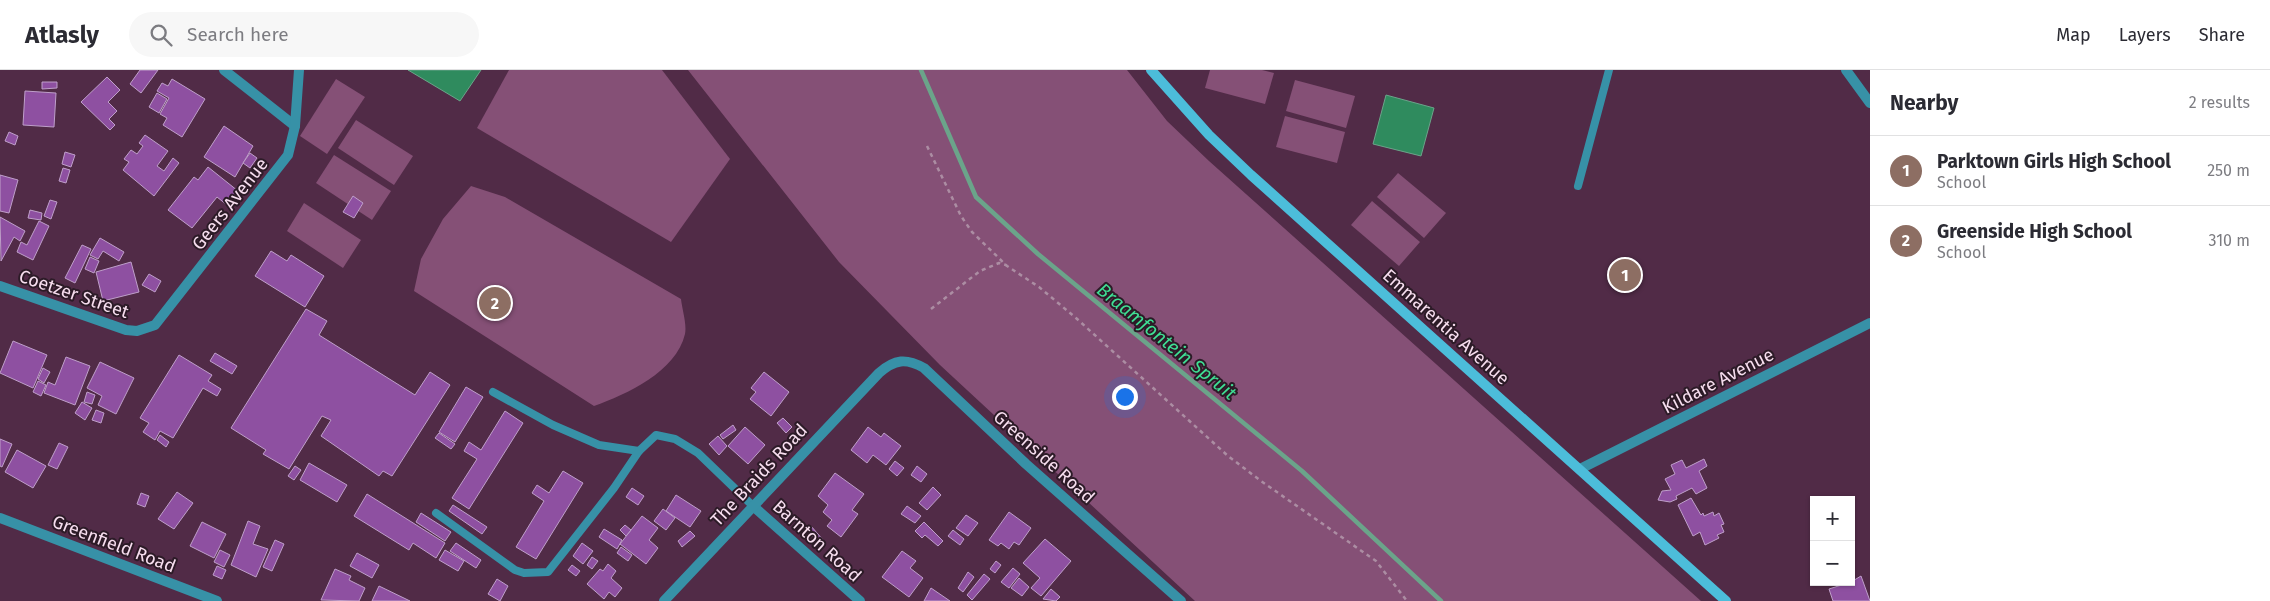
<!DOCTYPE html>
<html lang="en">
<head>
<meta charset="utf-8">
<style>
	body { margin:0; font-family:"Fira Sans",sans-serif; background:#f7f7f7; color:#2b2b33 }
	.controls { position:absolute; right:15px; bottom:15px; display:grid; overflow:hidden; border-radius:0px; box-shadow:0 1px 4px #0004 }
	.controls button { width:45px; height:45px; display:grid; place-items:center; padding:0; border:0; border-bottom:1px solid #e1e1e2; background:#fff; color:#2b2b33; font:25px sans-serif }
	.you { position:absolute; left:1124px; top:326px; width:18px; height:18px; margin:-12px; border:4px solid #fff; border-radius:50%; background:#1a73e8; box-shadow:0 0 0 8px #1a73e833 }
	.badge { display:grid; place-items:center; width:32px; height:32px; border-radius:50%; background:#20795a; color:#fff; font-size:16px; font-weight:700 }
	.pin { position:absolute; translate:-50% -50%; border:2px solid #fff; box-shadow:0 1px 5px #0006 }
	.list { margin:0; padding:0; list-style:none }
	h2 { display:flex; justify-content:space-between; align-items:center; height:65px; margin:0; padding:0 20px; font-size:21px }
	h2 small { font-size:16px; font-weight:400; color:#7c7c81 }
	.list li { display:grid; grid-template-columns:32px 1fr auto; gap:15px; align-items:center; box-sizing:border-box; height:70px; padding:0 20px; border-top:1px solid #e1e1e2 }
	.list b { display:block; font-size:19px; white-space:nowrap }
	.list p { margin:0; font-size:16px; white-space:nowrap; color:#7c7c81 }
	.list em { font-size:16px; font-style:normal; color:#7c7c81 }
	.icon { flex:none; width:28px; height:28px; fill:none; stroke:currentColor; stroke-width:2; stroke-linecap:round; stroke-linejoin:round }
	.map { position:relative; flex:none; width:1870px; height:531px; overflow:hidden }
	header { display:flex; align-items:center; gap:30px; box-sizing:border-box; height:70px; padding:0 25px; background:#fff; border-bottom:1px solid #e1e1e2 }
	header strong { font-size:24px }
	nav { display:flex; gap:28px; margin-inline-start:auto; font-size:18px }
	.search { width:350px; height:45px; background:#f7f7f7; display:flex; align-items:center; gap:12px; box-sizing:border-box; padding:0 18px; border-radius:28px; color:#7c7c81; font-size:19px }
	main { display:flex }
	aside { flex:1; background:#fff }
	.map>svg:first-child { display:block }
</style>
</head>
<body>
<header>
<strong>Atlasly</strong>
<div class="search"><svg class="icon" aria-label="search" viewBox="0 0 24 24"><circle cx="10" cy="10" r="6"/><path d="M15 15l6 6"/></svg>Search here</div>
<nav><a>Map</a><a>Layers</a><a>Share</a></nav>
</header>
<main>
<div class="map">
<svg width="1870" height="531" viewBox="0 0 1870 531">
	<rect width="100%" height="100%" fill="#512b47"/>
	<g fill="#855076">
		<polygon points="509,0 662,0 730,89 671,172 477,58"/>
		<polygon points="688,0 1127,0 1167,51 1209,91 1701,531 1195,531 940,295 839,192"/>
		<polygon points="1210,0 1262,0 1274,3 1265,34 1205,18"/>
		<polygon points="336,9 365,27 327,84 300,66"/>
		<polygon points="1295,10 1355,26 1346,58 1286,41"/>
		<polygon points="1285,46 1345,62 1337,93 1276,77"/>
		<polygon points="356,50 413,86 394,115 338,78"/>
		<polygon points="334,85 391,121 372,150 316,113"/>
		<polygon points="1398,103 1446,143 1424,168 1377,127"/>
		<path d="M 471,116 L 505,127 L 681,229 C 682,239 687,254 685,264 C 676,302 627,324 594,336 L 414,221 L 421,189 L 443,149 Z"/>
		<polygon points="1372,131 1420,172 1399,196 1351,155"/>
		<polygon points="304,133 361,170 343,198 287,161"/>
	</g>
	<g fill="#2f8b5e" stroke="#6ba48a">
		<polygon points="408,0 481,0 460,31"/>
		<polygon points="1386,25 1434,38 1421,86 1373,74"/>
	</g>
	<g fill="none" stroke-linecap="round" stroke-linejoin="round">
		<polyline stroke="#6ba48a" stroke-width="4.5" points="921,0 976,127 1038,184 1302,401 1441,531"/>
	</g>
	<g fill="#8e50a1" stroke="#bf9fca">
		<polygon points="140,0 158,0 141,23 130,14"/>
		<polygon points="107,7 120,20 108,32 117,41 109,49 115,55 110,60 81,32"/>
		<polygon points="172,9 205,29 182,67 163,55 167,48 160,44 169,28 157,21 162,13 168,16"/>
		<polygon points="42,12 57,12 57,18 42,19"/>
		<polygon points="25,21 56,23 54,57 23,55"/>
		<polygon points="157,23 167,29 159,43 149,37"/>
		<polygon points="224,56 253,76 235,107 204,87"/>
		<polygon points="9,62 18,66 15,75 5,71"/>
		<polygon points="145,65 168,81 157,96 164,101 173,88 179,93 154,126 123,100 129,92 124,89 131,80 137,84 143,76 139,73"/>
		<polygon points="65,82 75,85 71,97 62,94"/>
		<polygon points="250,83 257,88 250,98 243,93"/>
		<polygon points="208,97 238,121 227,135 217,127 192,158 168,140 194,107 198,110"/>
		<polygon points="63,98 70,100 66,113 59,111"/>
		<polygon points="0,105 18,110 9,143 0,141"/>
		<polygon points="353,126 363,133 354,148 343,142"/>
		<polygon points="50,130 57,132 51,149 44,146"/>
		<polygon points="30,140 42,143 41,150 28,148"/>
		<polygon points="0,147 25,161 20,171 14,167 1,191"/>
		<polygon points="39,151 49,156 33,190 17,182 21,172 27,175"/>
		<polygon points="100,168 124,182 119,191 103,181 98,189 90,185"/>
		<polygon points="82,175 91,179 75,213 65,208"/>
		<polygon points="271,181 287,191 291,185 324,206 305,237 255,206"/>
		<polygon points="90,187 99,191 94,203 85,199"/>
		<polygon points="131,192 139,222 103,231 96,202"/>
		<polygon points="149,204 161,211 155,222 142,215"/>
		<polygon points="306,239 327,251 319,265 415,325 430,302 450,315 392,406 383,401 379,406 321,366 331,350 322,346 289,399 263,384 266,380 231,358"/>
		<polygon points="13,271 47,285 33,318 0,303"/>
		<polygon points="215,283 237,296 232,304 210,291"/>
		<polygon points="179,285 212,305 208,311 221,319 217,326 203,318 173,368 160,361 155,370 143,362 149,353 140,348"/>
		<polygon points="66,287 90,296 75,335 44,323 48,312 55,315"/>
		<polygon points="100,292 134,308 116,344 98,335 102,326 87,318"/>
		<polygon points="43,298 50,302 44,313 38,309"/>
		<polygon points="764,302 789,322 771,346 750,329 756,322 751,318"/>
		<polygon points="38,311 46,315 41,326 33,322"/>
		<polygon points="466,317 483,327 455,372 439,362"/>
		<polygon points="87,322 95,325 92,334 84,332"/>
		<polygon points="82,332 92,338 85,350 75,343"/>
		<polygon points="96,340 104,343 101,353 92,350"/>
		<polygon points="505,341 523,353 469,439 452,428 477,389 464,381 469,372 481,380"/>
		<polygon points="783,348 792,357 786,363 777,353"/>
		<polygon points="733,355 736,360 723,369 720,365"/>
		<polygon points="745,357 765,375 748,394 728,376"/>
		<polygon points="868,357 881,367 884,363 901,376 886,395 873,385 867,393 851,380"/>
		<polygon points="439,363 455,374 451,379 435,368"/>
		<polygon points="160,365 169,372 166,377 157,370"/>
		<polygon points="718,366 727,376 719,385 709,374"/>
		<polygon points="0,369 12,374 2,397 0,396"/>
		<polygon points="59,373 68,377 57,399 48,395"/>
		<polygon points="17,380 46,396 33,418 5,402"/>
		<polygon points="1704,389 1707,396 1699,401 1707,418 1696,424 1692,418 1676,426 1677,429 1670,432 1658,430 1662,421 1671,420 1665,409 1675,404 1671,395 1682,390 1686,398"/>
		<polygon points="895,391 904,398 897,406 889,399"/>
		<polygon points="309,393 347,415 337,432 300,410"/>
		<polygon points="295,396 301,400 294,410 288,406"/>
		<polygon points="917,396 927,404 921,412 911,405"/>
		<polygon points="563,401 583,413 536,489 516,477 544,431 532,423 537,415 549,423"/>
		<polygon points="835,403 864,424 852,440 858,444 841,467 827,456 832,450 823,442 828,435 818,426"/>
		<polygon points="933,417 941,425 927,440 919,433"/>
		<polygon points="632,418 644,426 638,435 626,427"/>
		<polygon points="177,422 193,433 174,459 158,449"/>
		<polygon points="141,423 149,426 145,437 137,434"/>
		<polygon points="367,424 445,473 436,488 413,473 409,480 354,446"/>
		<polygon points="676,425 701,441 690,457 666,441"/>
		<polygon points="1691,428 1701,445 1703,443 1704,446 1713,442 1714,446 1719,443 1724,454 1721,455 1724,462 1717,465 1719,468 1705,475 1700,462 1693,466 1678,435"/>
		<polygon points="453,435 487,457 482,464 449,441"/>
		<polygon points="907,436 921,446 915,453 901,444"/>
		<polygon points="663,439 675,448 666,460 654,451"/>
		<polygon points="1009,442 1031,458 1019,475 1014,472 1009,479 1001,473 998,476 989,470"/>
		<polygon points="421,443 451,462 445,471 416,452"/>
		<polygon points="966,445 978,453 968,466 956,458"/>
		<polygon points="642,446 658,458 649,470 658,478 646,494 620,474"/>
		<polygon points="248,451 260,456 253,474 268,479 256,507 231,495"/>
		<polygon points="202,452 226,464 214,488 190,476"/>
		<polygon points="924,452 943,471 938,476 925,465 922,468 915,461"/>
		<polygon points="625,455 631,460 626,466 620,460"/>
		<polygon points="811,456 823,470 819,473 807,460"/>
		<polygon points="604,459 622,470 617,479 599,467"/>
		<polygon points="953,460 964,469 960,475 948,466"/>
		<polygon points="690,461 695,466 682,477 678,471"/>
		<polygon points="1045,469 1071,491 1041,526 1031,518 1040,508 1023,493"/>
		<polygon points="275,470 284,474 272,501 263,497"/>
		<polygon points="456,473 481,490 476,498 450,481"/>
		<polygon points="582,473 593,481 583,494 573,486"/>
		<polygon points="621,477 632,485 628,491 617,483"/>
		<polygon points="220,480 230,485 224,497 214,492"/>
		<polygon points="445,480 464,491 458,501 439,490"/>
		<polygon points="902,481 916,491 910,498 923,508 909,527 882,507"/>
		<polygon points="357,483 379,495 372,508 350,496"/>
		<polygon points="592,487 598,491 592,499 587,495"/>
		<polygon points="996,491 1001,495 995,503 990,499"/>
		<polygon points="608,494 616,501 611,508 622,518 615,527 609,522 604,529 587,514 600,499 603,501"/>
		<polygon points="572,495 580,501 576,506 568,500"/>
		<polygon points="217,496 226,500 222,509 213,505"/>
		<polygon points="1013,498 1020,504 1009,518 1001,512"/>
		<polygon points="335,499 351,506 349,510 365,518 359,531 321,530"/>
		<polygon points="968,502 974,507 963,522 958,518"/>
		<polygon points="984,504 990,509 972,530 967,525"/>
		<polygon points="1861,506 1870,531 1833,531 1829,519 1851,512"/>
		<polygon points="1019,508 1029,517 1022,526 1011,518"/>
		<polygon points="497,509 508,516 500,531 488,524"/>
		<polygon points="379,516 410,531 372,531"/>
		<polygon points="931,518 950,531 924,531"/>
		<polygon points="1051,519 1060,527 1056,531 1043,529"/>
	</g>
	<g fill="none" stroke-linecap="round" stroke-linejoin="round">
		<g stroke="#ac8da3" stroke-width="2.5" stroke-dasharray="4 4" stroke-linecap="butt">
			<polyline points="927,76 961,146 972,162 1007,196 1039,217 1076,248 1228,386 1261,411 1376,491 1407,531"/>
			<polyline points="931,239 980,201 999,193 1006,195"/>
		</g>
		<g stroke="#3791a7" stroke-width="8">
			<polyline points="1578,116 1609,0"/>
			<polyline points="493,322 553,355 599,375 639,381"/>
			<polyline points="436,443 515,500 524,503 548,502 614,418 639,381 656,365 675,369 698,383 753,436"/>
		</g>
		<g stroke="#3791a7" stroke-width="10">
			<polyline points="224,0 295,56"/>
			<polyline points="1846,0 1870,33"/>
			<polyline points="0,216 126,260 137,261 155,255 288,85 295,56 299,0"/>
			<polyline points="1580,399 1870,253"/>
			<polyline points="753,436 860,531"/>
			<polyline points="0,448 217,531"/>
			<path d="M 664,531 L 879,303 C 895,289 906,288 924,298 L 1026,394 L 1181,531"/>
		</g>
		<polyline stroke="#4cbdda" stroke-width="10" points="1151,0 1209,65 1251,105 1726,531"/>
	</g>
	<g text-anchor="middle" stroke-width="4" stroke-linejoin="round" paint-order="stroke">
		<g font-size="18" fill="#f7deef" stroke="#2c1b27">
			<text transform="translate(230 134) rotate(-52)" y="6">Geers Avenue</text>
			<text transform="translate(74 224) rotate(19)" y="6">Coetzer Street</text>
			<text transform="translate(1446 257) rotate(42)" y="6">Emmarentia Avenue</text>
			<text transform="translate(1718 311) rotate(-27)" y="6">Kildare Avenue</text>
			<text transform="translate(1044 387) rotate(42)" y="6">Greenside Road</text>
			<text transform="translate(759 405) rotate(-47)" y="6">The Braids Road</text>
			<text transform="translate(817 471) rotate(42)" y="6">Barnton Road</text>
			<text transform="translate(114 474) rotate(21)" y="6">Greenfield Road</text>
		</g>
		<g font-size="19" font-style="italic" fill="#3fdf94" stroke="#2c1b27">
			<text transform="translate(1167 271) rotate(39)" y="7">Braamfontein Spruit</text>
		</g>
	</g>
</svg>
<div class="controls">
<button>+</button>
<button>−</button>
</div>
<div class="you"></div>
<div class="pin badge" style="left:1625px;top:205px;background:#8d6e63">1</div>
<div class="pin badge" style="left:495px;top:233px;background:#8d6e63">2</div>
</div>
<aside>
<h2>Nearby<small>2 results</small></h2>
<ul class="list">
<li><span class="badge" style="background:#8d6e63">1</span><div><b>Parktown Girls High School</b><p>School</p></div><em>250 m</em></li>
<li><span class="badge" style="background:#8d6e63">2</span><div><b>Greenside High School</b><p>School</p></div><em>310 m</em></li>
</ul>
</aside>
</main>
</body>
</html>
